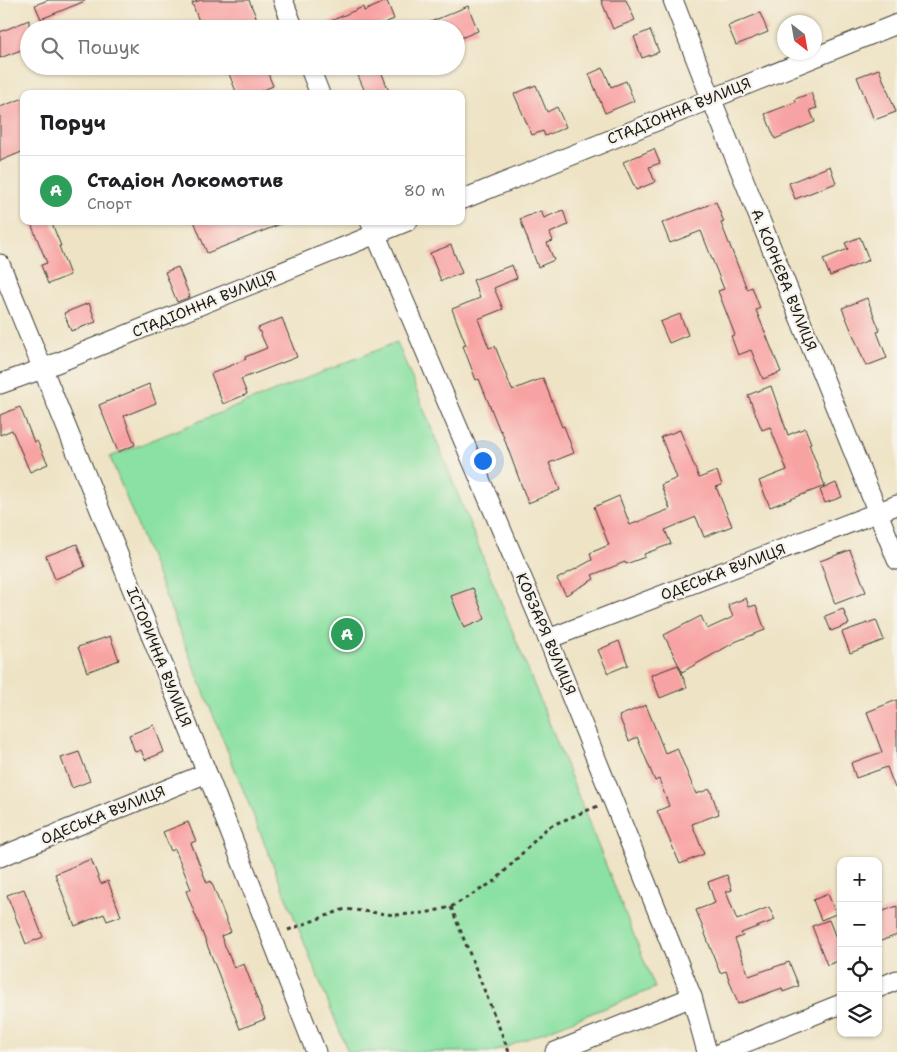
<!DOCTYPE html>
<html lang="uk">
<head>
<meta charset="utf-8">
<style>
	body { margin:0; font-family:"Shantell Sans",sans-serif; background:#f6f6f6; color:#202124 }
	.controls { position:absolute; right:15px; bottom:15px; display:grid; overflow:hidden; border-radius:10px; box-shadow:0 1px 4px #0004 }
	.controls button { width:45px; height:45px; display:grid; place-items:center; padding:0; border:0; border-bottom:1px solid #e0e0e0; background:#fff; color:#202124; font:25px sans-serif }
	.compass { position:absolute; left:777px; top:15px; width:45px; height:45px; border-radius:50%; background:#fff; box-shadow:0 1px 4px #0004; rotate:149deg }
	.you { position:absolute; left:482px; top:460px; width:18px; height:18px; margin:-12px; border:4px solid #fff; border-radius:50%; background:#1a73e8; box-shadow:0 0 0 8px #1a73e833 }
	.badge { display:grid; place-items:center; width:32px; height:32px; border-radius:50%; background:#0b8043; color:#fff; font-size:16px; font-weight:700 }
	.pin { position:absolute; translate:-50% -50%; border:2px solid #fff; box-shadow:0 1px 5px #0006 }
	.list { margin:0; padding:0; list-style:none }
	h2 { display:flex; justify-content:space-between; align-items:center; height:65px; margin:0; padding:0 20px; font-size:21px }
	h2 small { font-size:16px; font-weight:400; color:#757577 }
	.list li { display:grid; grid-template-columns:32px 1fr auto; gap:15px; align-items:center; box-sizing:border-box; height:70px; padding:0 20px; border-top:1px solid #e0e0e0 }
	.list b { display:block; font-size:19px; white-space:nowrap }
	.list p { margin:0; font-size:16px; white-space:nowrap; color:#757577 }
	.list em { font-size:16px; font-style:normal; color:#757577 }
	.icon { flex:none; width:28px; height:28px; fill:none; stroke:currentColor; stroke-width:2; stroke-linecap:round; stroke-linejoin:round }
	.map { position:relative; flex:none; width:897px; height:1052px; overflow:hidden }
	.search { position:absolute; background:#fff; box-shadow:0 1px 4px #0004; left:20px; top:20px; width:445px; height:55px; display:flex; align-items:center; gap:12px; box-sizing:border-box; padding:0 18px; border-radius:28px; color:#757577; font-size:19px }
	.panel { position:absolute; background:#fff; box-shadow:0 1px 4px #0004; left:20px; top:90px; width:445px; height:135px; border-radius:10px }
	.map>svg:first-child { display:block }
</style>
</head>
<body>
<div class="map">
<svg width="897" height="1052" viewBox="0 0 897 1052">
	<rect width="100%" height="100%" fill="#f7f3e8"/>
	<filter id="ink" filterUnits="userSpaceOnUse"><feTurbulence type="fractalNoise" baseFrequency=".02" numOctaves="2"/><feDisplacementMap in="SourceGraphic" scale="10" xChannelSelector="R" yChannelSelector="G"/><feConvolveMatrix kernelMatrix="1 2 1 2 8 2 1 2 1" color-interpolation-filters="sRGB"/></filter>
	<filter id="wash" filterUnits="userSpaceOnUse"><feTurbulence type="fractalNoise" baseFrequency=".0096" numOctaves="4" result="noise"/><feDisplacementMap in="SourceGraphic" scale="20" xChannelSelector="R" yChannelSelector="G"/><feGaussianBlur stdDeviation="1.12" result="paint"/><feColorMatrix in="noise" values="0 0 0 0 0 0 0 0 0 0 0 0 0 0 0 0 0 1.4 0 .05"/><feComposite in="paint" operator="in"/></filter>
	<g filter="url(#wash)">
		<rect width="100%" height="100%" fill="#eee3c5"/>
		<polygon fill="#8be1a3" stroke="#547e60" points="397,342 655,988 494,1052 348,1052 110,457"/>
		<g id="blocks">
			<g fill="#f8a3a3">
				<polygon points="48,0 85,0 85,1 41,19 35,5"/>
				<polygon points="201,0 249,0 259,24 248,29 202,29 192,3"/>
				<polygon points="601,0 626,0 635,20 613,29"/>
				<polygon points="387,1 394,19 370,29 312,29 363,7 364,11"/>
				<polygon points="468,6 478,31 456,40 456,29 414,29"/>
				<polygon points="760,13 768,32 736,45 728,26"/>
				<polygon points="29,20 29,47 0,58 0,32"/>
				<polygon points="650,30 659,52 642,58 634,37"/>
				<polygon points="226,66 265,66 273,86 254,94 237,94"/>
				<polygon points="354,66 379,66 390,94 366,94"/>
				<polygon points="603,68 611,87 626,81 634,101 605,113 589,74"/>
				<polygon points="879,69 896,112 874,120 857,77"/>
				<polygon points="536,85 547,112 557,107 566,127 545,136 543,131 532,135 514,94"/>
				<polygon points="811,93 817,108 810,110 815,122 775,139 765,114 796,102 795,99"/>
				<polygon points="24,98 24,151 0,161 0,107"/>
				<polygon points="654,149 660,163 649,167 655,182 636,190 623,162"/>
				<polygon points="830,166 836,183 795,199 789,183"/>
				<polygon points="716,202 724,222 721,223 747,289 752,287 760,308 756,310 781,372 763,379 751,350 738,355 731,336 735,335 718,291 724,289 701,231 670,243 662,223"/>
				<polygon points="563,210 568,225 550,233 553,241 547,243 554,260 538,267 520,219 541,211 544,218"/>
				<polygon points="30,221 51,221 61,246 59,246 70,275 48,284 41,265 47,263"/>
				<polygon points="194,221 286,221 286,222 207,253"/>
				<polygon points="860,237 869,260 830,276 823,259 848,249 845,243"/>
				<polygon points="451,245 462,273 441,281 430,253"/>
				<polygon points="512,265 517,278 494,288 503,309 478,319 489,348 495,346 512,390 543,378 562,427 564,426 574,453 549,463 560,490 528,503 501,430 500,431 479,379 476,380 463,346 466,345 452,309 480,298 473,280"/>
				<polygon points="178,267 190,297 177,302 165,272"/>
				<polygon points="867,298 880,331 877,332 887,358 866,366 842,308"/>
				<polygon points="89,303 96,322 71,331 64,313"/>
				<polygon points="680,314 688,335 669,343 660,322"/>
				<polygon points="282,318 297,357 241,379 247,394 223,404 211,374 246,359 245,357 267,348 258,328"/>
				<polygon points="149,384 156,403 124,416 135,445 118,452 99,405"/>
				<polygon points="771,386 788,435 805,428 811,443 809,444 825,486 770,507 759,481 787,470 770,427 762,430 748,395"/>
				<polygon points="20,407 34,442 37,441 48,464 30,472 12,430 0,435 0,415"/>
				<polygon points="680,430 699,478 717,471 722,485 716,487 732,526 704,537 696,517 665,530 671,544 644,554 645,557 626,564 625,562 592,575 594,579 566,595 557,579 592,560 590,553 609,545 594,507 619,496 630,525 670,509 661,485 677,478 661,437"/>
				<polygon points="836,483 842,497 825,503 820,490"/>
				<polygon points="77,544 85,567 55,579 46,556"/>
				<polygon points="850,550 866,592 835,604 820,561"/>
				<polygon points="473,588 485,619 464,628 451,596"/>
				<polygon points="746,598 749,607 756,605 765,630 737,641 682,672 664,635 701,616 707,629 733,617 728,605"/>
				<polygon points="843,609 849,624 831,631 825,616"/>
				<polygon points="876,620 884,640 850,653 842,632"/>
				<polygon points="110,636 119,660 87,672 78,647"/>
				<polygon points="619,641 628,665 608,673 598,650"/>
				<polygon points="678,665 687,687 660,698 651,675"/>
				<polygon points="897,700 897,788 895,788 887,767 856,778 851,763 882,752 867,712"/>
				<polygon points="646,705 665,753 677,748 696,794 710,789 719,814 692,824 704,854 680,864 657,811 669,806 659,779 655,781 637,737 629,741 619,716"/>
				<polygon points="154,725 164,752 145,760 141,750 135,752 129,735"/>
				<polygon points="79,752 90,781 72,788 61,758"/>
				<polygon points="188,822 196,841 191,843 207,883 211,881 231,932 221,936 234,968 244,964 265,1019 240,1029 186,891 191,889 175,849 171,851 163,832"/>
				<polygon points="91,859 101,884 108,881 121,916 107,921 104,914 75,926 55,874"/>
				<polygon points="727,875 732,890 726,892 737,920 769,907 775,920 741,933 743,936 735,939 749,976 789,962 799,986 783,992 782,988 738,1004 726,971 720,973 696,910 715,903 708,882"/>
				<polygon points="24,889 43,937 26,944 7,895"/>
				<polygon points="828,894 836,914 821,920 813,900"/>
				<polygon points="897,906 897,935 878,942 878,913"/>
				<polygon points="829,920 841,951 841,960 827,965 812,926"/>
			</g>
		</g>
	</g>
	<g filter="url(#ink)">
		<use href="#blocks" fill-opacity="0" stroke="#3c3a35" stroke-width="1"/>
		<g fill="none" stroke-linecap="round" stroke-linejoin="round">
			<g stroke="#3c3a35" stroke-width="21">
				<g id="minor">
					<polyline points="283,0 294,29"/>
					<polyline points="673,0 711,98 897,560"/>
					<polyline points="309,66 320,94"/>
					<polyline points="461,200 897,24"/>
					<polyline points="370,221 548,639 692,997 707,1052"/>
					<polyline points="0,264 207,773 316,1052"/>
					<polyline points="0,384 42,369 408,221"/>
					<polyline points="548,639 897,505"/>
					<polyline points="0,857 207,773"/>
					<polyline points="878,988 897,980"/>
					<polyline points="555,1052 692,997"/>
					<polyline points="722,1052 841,1004"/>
				</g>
			</g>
			<g stroke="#3c3a35" stroke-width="3" stroke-dasharray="4 4" stroke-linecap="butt">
				<polyline points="451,907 509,1052"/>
				<polyline points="288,930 345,909 395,915 425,913 451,907 495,881 547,828 557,823 598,806"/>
			</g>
			<use href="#minor" stroke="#fff" stroke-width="19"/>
		</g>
	</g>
	<g text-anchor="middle" stroke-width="4.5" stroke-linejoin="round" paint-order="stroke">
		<g font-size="15" fill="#1c1c1c" stroke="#f7f3e8">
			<text transform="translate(679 111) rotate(-22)" y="5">СТАДІОННА ВУЛИЦЯ</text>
			<text transform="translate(784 280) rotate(68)" y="5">А. КОРНЄВА ВУЛИЦЯ</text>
			<text transform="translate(204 304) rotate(-22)" y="5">СТАДІОННА ВУЛИЦЯ</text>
			<text transform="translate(723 572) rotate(-21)" y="5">ОДЕСЬКА ВУЛИЦЯ</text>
			<text transform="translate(546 634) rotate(67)" y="5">КОБЗАРЯ ВУЛИЦЯ</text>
			<text transform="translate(159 657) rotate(68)" y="5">ІСТОРИЧНА ВУЛИЦЯ</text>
			<text transform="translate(103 815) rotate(-22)" y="5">ОДЕСЬКА ВУЛИЦЯ</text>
		</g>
	</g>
</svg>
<div class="controls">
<button>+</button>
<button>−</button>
<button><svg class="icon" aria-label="locate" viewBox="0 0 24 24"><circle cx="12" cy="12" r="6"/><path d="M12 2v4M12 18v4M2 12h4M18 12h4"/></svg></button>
<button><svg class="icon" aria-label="layers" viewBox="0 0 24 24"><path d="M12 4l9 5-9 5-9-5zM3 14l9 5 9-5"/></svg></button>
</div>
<svg class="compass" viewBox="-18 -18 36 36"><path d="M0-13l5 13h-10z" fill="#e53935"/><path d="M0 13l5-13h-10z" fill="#757577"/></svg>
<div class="you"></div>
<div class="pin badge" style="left:347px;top:634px;background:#2e9e5b">A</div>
<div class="search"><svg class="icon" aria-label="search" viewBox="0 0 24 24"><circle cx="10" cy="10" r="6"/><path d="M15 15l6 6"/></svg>Пошук</div>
<section class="panel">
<h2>Поруч<small></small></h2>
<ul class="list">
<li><span class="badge" style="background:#2e9e5b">A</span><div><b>Стадіон Локомотив</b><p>Спорт</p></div><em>80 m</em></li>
</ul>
</section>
</div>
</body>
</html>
